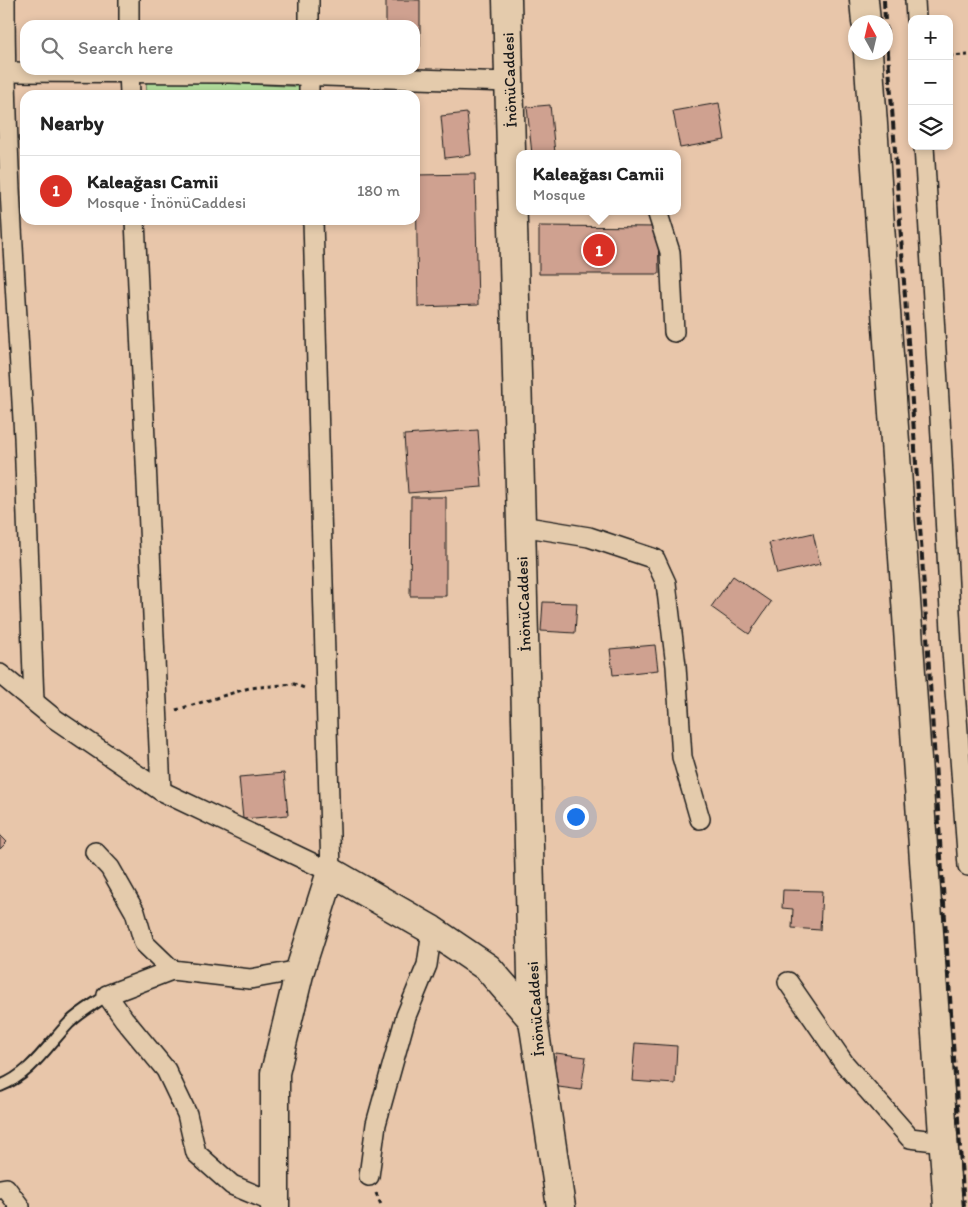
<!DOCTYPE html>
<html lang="en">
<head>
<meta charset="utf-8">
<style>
	body { margin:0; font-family:Itim,sans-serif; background:#f2f2f2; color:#222 }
	.controls { position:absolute; right:15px; top:15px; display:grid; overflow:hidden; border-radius:10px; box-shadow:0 2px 8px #0003 }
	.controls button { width:45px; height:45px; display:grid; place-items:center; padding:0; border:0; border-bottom:1px solid #e0e0e0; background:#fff; color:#222; font:25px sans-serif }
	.compass { position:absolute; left:848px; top:15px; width:45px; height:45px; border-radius:50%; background:#fff; box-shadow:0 2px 8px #0003; rotate:352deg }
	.you { position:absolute; left:575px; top:816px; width:18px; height:18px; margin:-12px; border:4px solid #fff; border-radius:50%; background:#1a73e8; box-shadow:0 0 0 8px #1a73e833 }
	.badge { display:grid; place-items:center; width:32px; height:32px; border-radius:50%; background:#d93025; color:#fff; font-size:16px; font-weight:700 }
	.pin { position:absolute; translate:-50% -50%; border:2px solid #fff; box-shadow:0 1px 5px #0006 }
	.popup { position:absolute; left:516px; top:150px; width:165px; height:65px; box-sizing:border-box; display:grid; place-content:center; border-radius:10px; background:#fff; filter:drop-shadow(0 1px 4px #0005); font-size:16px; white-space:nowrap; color:#767676 }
	.popup b { font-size:19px; color:#222 }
	.popup::after { content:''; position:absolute; left:50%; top:100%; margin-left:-10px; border:10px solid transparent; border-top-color:#fff }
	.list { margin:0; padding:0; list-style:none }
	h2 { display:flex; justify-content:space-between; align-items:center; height:65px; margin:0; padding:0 20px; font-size:21px }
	h2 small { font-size:16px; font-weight:400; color:#767676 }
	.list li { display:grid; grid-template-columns:32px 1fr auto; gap:15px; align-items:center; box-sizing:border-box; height:70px; padding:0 20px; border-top:1px solid #e0e0e0 }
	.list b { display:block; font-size:19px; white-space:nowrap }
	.list p { margin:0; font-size:16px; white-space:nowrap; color:#767676 }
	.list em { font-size:16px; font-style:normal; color:#767676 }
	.icon { flex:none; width:28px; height:28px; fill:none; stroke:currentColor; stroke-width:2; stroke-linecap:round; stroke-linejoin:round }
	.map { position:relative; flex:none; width:968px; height:1207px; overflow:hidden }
	.search { position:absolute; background:#fff; box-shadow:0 2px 8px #0003; left:20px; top:20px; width:400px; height:55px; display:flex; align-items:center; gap:12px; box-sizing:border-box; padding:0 18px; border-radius:15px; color:#767676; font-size:19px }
	.panel { position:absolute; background:#fff; box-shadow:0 2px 8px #0003; left:20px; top:90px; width:400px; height:135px; border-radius:15px }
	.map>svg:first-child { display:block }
</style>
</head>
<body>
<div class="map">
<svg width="968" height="1207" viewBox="0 0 968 1207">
	<rect width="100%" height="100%" fill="#e8c6aa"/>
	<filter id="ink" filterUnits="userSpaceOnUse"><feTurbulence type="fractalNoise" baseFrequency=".02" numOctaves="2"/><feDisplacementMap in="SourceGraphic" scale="10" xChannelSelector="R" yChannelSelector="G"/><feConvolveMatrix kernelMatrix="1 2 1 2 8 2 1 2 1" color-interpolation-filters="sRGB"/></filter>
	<g filter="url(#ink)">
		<polygon fill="#b1dd9b" stroke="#667c5c" points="146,79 304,87 305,95 147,95"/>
		<g fill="#cfa190" stroke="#1c1c1c">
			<polygon points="386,0 420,0 420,47 415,47 415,25 386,25"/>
			<polygon points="719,103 725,140 680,148 673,111"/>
			<polygon points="550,105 555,153 532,154 527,107"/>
			<polygon points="467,113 471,155 445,158 441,116"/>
			<polygon points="475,174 478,305 418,307 416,175"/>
			<polygon points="539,226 658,227 659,274 539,274"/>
			<polygon points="478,430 482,487 408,493 404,435"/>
			<polygon points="411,497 446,497 446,596 410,596"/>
			<polygon points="813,533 820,564 777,574 769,543"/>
			<polygon points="733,576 771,602 749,634 711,607"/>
			<polygon points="543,602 577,603 575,633 541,631"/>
			<polygon points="655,645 658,670 613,675 610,649"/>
			<polygon points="284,773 288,815 243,819 239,777"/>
			<polygon points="0,835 7,842 0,849"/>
			<polygon points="783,890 822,891 820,930 792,928 793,909 782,908"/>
			<polygon points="635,1043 677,1046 675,1084 632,1081"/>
			<polygon points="556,1053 586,1057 581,1090 551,1086"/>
		</g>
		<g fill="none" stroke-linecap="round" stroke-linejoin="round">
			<g stroke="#1c1c1c" stroke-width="14">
				<path id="lane" d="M 0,1086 C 31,1074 47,1046 69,1023 C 80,1012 95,1004 107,995"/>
			</g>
			<g stroke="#1c1c1c" stroke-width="22">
				<g id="street">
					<path d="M 5,0 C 5,146 16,292 24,437 C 28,525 31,613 34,701"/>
					<polyline points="915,0 916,19"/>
					<polyline points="129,25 129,0"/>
					<polyline points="309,25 309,0"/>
					<polyline points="129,70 130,95"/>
					<polyline points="309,70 309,95"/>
					<polyline points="0,72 230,73 509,82"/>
					<polyline points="924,146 940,418 952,650 968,866"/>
					<polyline points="657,211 670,252 674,332"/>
					<polyline points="135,220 161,791"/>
					<polyline points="521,526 589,537 655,559 666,583 676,666 682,757 700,819"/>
					<polyline points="0,674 55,719 161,791 331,872 313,220"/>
					<polyline points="95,852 110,868 135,912 144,943 172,970"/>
					<polyline points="788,982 844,1063 910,1138 943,1142"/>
					<polyline points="369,1176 376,1124 406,1016 427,965 432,930"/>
					<polyline points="0,1189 6,1188 20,1207"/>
					<polyline points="275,1203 232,1185 196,1153 187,1114 166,1070 124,1019 107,995 172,970 250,979 300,970"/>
				</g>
			</g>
			<g stroke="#1c1c1c" stroke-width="31">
				<g id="secondary">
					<polyline points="507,0 525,674 533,1020 561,1207"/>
					<polyline points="864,0 866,22"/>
					<polyline points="868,52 948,1207"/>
					<polyline points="275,1207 275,1073 300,970 331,872 432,930 488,968 533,1020"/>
				</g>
			</g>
			<g stroke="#1c1c1c" stroke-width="3" stroke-dasharray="4 4" stroke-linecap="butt">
				<polyline points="949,56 968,55"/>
				<polyline points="176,710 249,688 294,684 307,689"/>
				<polyline points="376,1193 382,1207"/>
			</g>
			<use href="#lane" stroke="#e4cbac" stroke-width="10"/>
			<use href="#street" stroke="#e4cbac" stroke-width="19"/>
			<use href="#secondary" stroke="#e4cbac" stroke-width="28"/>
			<g stroke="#1c1c1c" stroke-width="4" stroke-dasharray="8 4" stroke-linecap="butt">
				<polyline points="884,0 885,22"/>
				<path d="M 886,26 C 915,419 937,813 964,1207"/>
			</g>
		</g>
	</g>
	<g text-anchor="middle" stroke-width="4.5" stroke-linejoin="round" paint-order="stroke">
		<g font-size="16" fill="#1c1c1c" stroke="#e4cbac">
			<text transform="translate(509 80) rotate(-92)" y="6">İnönüCaddesi</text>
			<text transform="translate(523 604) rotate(-92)" y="6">İnönüCaddesi</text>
			<text transform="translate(535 1009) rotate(-94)" y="6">İnönüCaddesi</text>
		</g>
	</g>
</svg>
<div class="controls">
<button>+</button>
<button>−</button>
<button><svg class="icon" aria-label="layers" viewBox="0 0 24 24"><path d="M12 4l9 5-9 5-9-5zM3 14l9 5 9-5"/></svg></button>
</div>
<svg class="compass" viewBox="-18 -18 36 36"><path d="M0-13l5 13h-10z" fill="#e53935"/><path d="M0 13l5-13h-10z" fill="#767676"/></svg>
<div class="you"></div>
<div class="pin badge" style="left:599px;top:250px">1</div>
<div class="popup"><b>Kaleağası Camii</b>Mosque</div>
<div class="search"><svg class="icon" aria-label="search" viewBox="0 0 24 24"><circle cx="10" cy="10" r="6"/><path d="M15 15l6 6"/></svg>Search here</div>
<section class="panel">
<h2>Nearby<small></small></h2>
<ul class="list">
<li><span class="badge">1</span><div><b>Kaleağası Camii</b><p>Mosque · İnönüCaddesi</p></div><em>180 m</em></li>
</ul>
</section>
</div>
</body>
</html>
